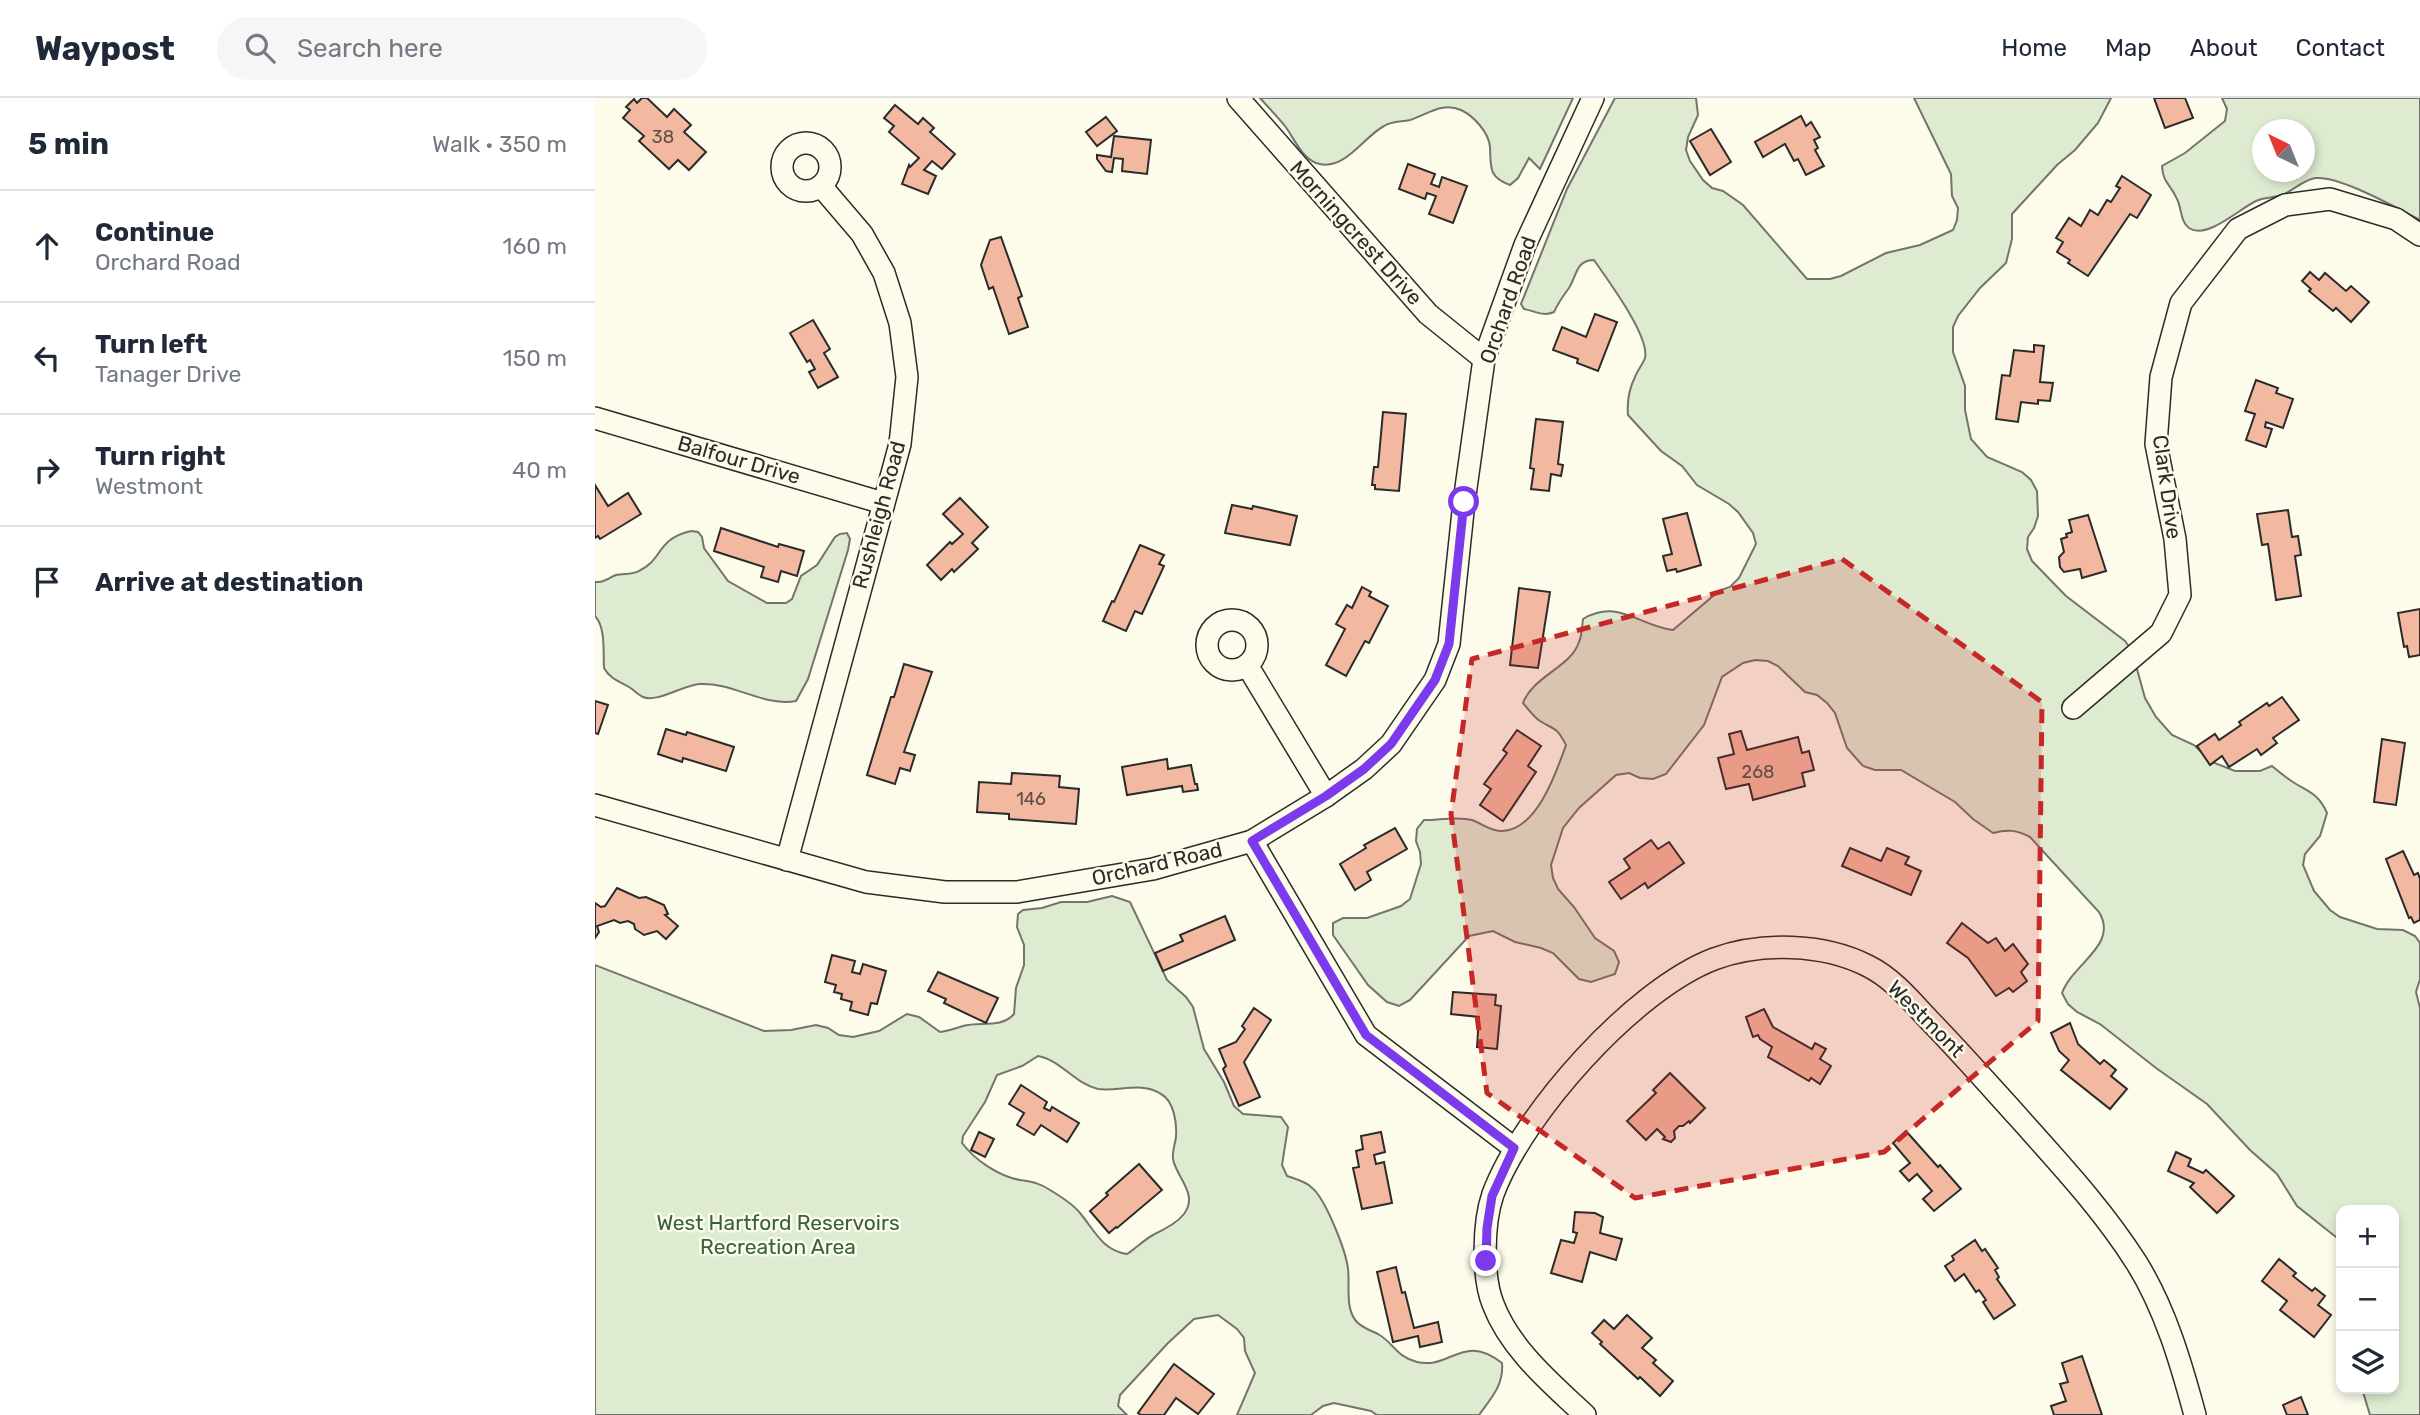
<!DOCTYPE html>
<html lang="en">
<head>
<meta charset="utf-8">
<style>
	body { margin:0; font-family:Rubik,sans-serif; background:#f6f6f7; color:#1f2937 }
	.controls { position:absolute; right:21px; bottom:21px; display:grid; overflow:hidden; border-radius:14px; box-shadow:0 4px 10px #0003 }
	.controls button { width:63px; height:63px; display:grid; place-items:center; padding:0; border:0; border-bottom:2px solid #e0e1e3; background:#fff; color:#1f2937; font:35px sans-serif }
	.compass { position:absolute; left:1657px; top:21px; width:63px; height:63px; border-radius:50%; background:#fff; box-shadow:0 4px 10px #0003; rotate:317deg }
	.stop { position:absolute; width:21px; height:21px; margin:-16px; border:5px solid #7c3aed; border-radius:50%; background:#fff }
	.stop.end { background:#7c3aed; border-color:#fff; box-shadow:0 2px 7px #0008 }
	.list { margin:0; padding:0; list-style:none }
	h2 { display:flex; justify-content:space-between; align-items:center; height:91px; margin:0; padding:0 28px; font-size:30px }
	h2 small { font-size:23px; font-weight:400; color:#747a83 }
	.list li { display:grid; grid-template-columns:46px 1fr auto; gap:21px; align-items:center; box-sizing:border-box; height:112px; padding:0 28px; border-top:2px solid #e0e1e3 }
	.list b { display:block; font-size:26px; white-space:nowrap }
	.list p { margin:0; font-size:23px; white-space:nowrap; color:#747a83 }
	.list em { font-size:23px; font-style:normal; color:#747a83 }
	.icon { flex:none; width:38px; height:38px; fill:none; stroke:currentColor; stroke-width:2; stroke-linecap:round; stroke-linejoin:round }
	.map { position:relative; flex:none; width:1825px; height:1317px; overflow:hidden }
	header { display:flex; align-items:center; gap:42px; box-sizing:border-box; height:98px; padding:0 35px; background:#fff; border-bottom:2px solid #e0e1e3 }
	header strong { font-size:33px }
	nav { display:flex; gap:38px; margin-inline-start:auto; font-size:24px }
	.search { width:490px; height:63px; background:#f6f6f7; display:flex; align-items:center; gap:18px; box-sizing:border-box; padding:0 24px; border-radius:38px; color:#747a83; font-size:26px }
	main { display:flex }
	aside { flex:1; background:#fff }
	.map>svg:first-child { display:block }
</style>
</head>
<body>
<header>
<strong>Waypost</strong>
<div class="search"><svg class="icon" aria-label="search" viewBox="0 0 24 24"><circle cx="10" cy="10" r="6"/><path d="M15 15l6 6"/></svg>Search here</div>
<nav><a>Home</a><a>Map</a><a>About</a><a>Contact</a></nav>
</header>
<main>
<aside>
<h2>5 min<small>Walk · 350 m</small></h2>
<ul class="list">
<li><svg class="icon" aria-label="ahead" viewBox="0 0 24 24"><path d="M12 20V5M6 11l6-6 6 6"/></svg><div><b>Continue</b><p>Orchard Road</p></div><em>160 m</em></li>
<li><svg class="icon" aria-label="left" viewBox="0 0 24 24"><path d="M17 20v-9H6M10 6l-5 5 5 5"/></svg><div><b>Turn left</b><p>Tanager Drive</p></div><em>150 m</em></li>
<li><svg class="icon" aria-label="right" viewBox="0 0 24 24"><path d="M7 20v-9h11M14 6l5 5-5 5"/></svg><div><b>Turn right</b><p>Westmont</p></div><em>40 m</em></li>
<li><svg class="icon" aria-label="arrive" viewBox="0 0 24 24"><path d="M6 21V4h12l-3 4 3 4H6"/></svg><div><b>Arrive at destination</b></div></li>
</ul>
</aside>
<div class="map">
<svg width="1825" height="1317" viewBox="0 0 1825 1317">
	<rect width="100%" height="100%" fill="#fdfbea"/>
	<g fill="#deebd1" stroke="#74746e" stroke-width="2" fill-rule="evenodd">
		<path d="M 665,0 L 978,0 L 945,71 L 934,60 L 923,80 L 915,87 C 893,79 896,69 895,49 C 894,35 879,18 866,12 C 847,4 833,16 815,22 C 806,24 797,23 789,28 C 768,39 749,75 721,65 C 706,59 699,40 690,28 C 682,18 673,9 665,0 Z"/>
		<path d="M 1020,0 L 1101,0 L 1103,17 L 1093,39 L 1091,52 L 1095,63 L 1108,82 L 1117,90 L 1128,93 L 1148,107 L 1212,181 L 1235,181 L 1246,178 L 1291,155 L 1325,147 L 1358,132 L 1362,122 L 1363,110 L 1357,98 L 1356,76 L 1319,0 L 1516,0 L 1503,25 L 1480,52 L 1462,67 L 1417,116 L 1417,141 L 1411,165 L 1385,190 L 1363,218 L 1358,229 L 1358,254 L 1370,288 L 1370,312 L 1376,341 L 1392,359 L 1427,374 L 1436,382 L 1442,393 L 1443,418 L 1439,430 L 1433,439 L 1432,451 L 1437,463 L 1471,498 L 1530,543 L 1537,553 L 1550,600 L 1561,619 L 1577,637 L 1599,647 L 1617,664 L 1640,673 L 1665,673 L 1677,668 C 1683,673 1689,678 1695,682 C 1712,694 1723,694 1732,715 L 1725,738 L 1710,756 L 1708,767 L 1719,793 L 1735,812 L 1745,819 L 1782,831 L 1808,832 L 1820,838 L 1825,845 L 1825,881 L 1821,894 L 1825,910 L 1825,1317 L 1775,1317 L 1768,1294 L 1768,1291 L 1799,1291 L 1799,1112 L 1746,1112 L 1746,1143 L 1702,1108 L 1682,1076 L 1655,1052 L 1612,1006 L 1561,970 L 1505,926 L 1482,914 L 1473,906 L 1467,895 C 1478,865 1524,847 1504,814 L 1435,739 C 1422,732 1413,731 1398,735 L 1378,721 L 1360,704 L 1306,672 L 1280,672 L 1268,668 L 1252,650 L 1240,615 L 1232,605 L 1222,597 L 1210,594 L 1183,568 L 1173,563 L 1160,562 L 1148,565 L 1127,579 L 1109,627 L 1071,676 L 1058,681 L 1045,680 L 1034,675 L 1021,677 L 984,710 L 968,730 L 956,767 L 958,780 L 963,791 L 979,809 L 1000,840 L 1019,853 L 1024,864 L 1020,876 L 996,884 L 984,881 L 958,855 L 946,850 L 920,844 L 898,833 L 874,838 L 815,902 L 804,908 L 792,904 L 773,887 L 738,837 L 738,825 L 748,820 L 772,820 L 806,808 L 815,801 L 826,766 L 825,754 L 821,743 L 822,731 L 829,722 C 844,722 863,718 877,722 C 888,726 895,733 907,733 C 942,732 961,675 971,647 C 961,628 961,633 945,623 C 939,619 933,611 928,605 C 938,578 976,569 984,544 C 987,537 987,528 988,521 C 1023,500 1044,528 1078,532 L 1124,493 L 1135,489 L 1144,480 L 1161,446 L 1158,435 L 1143,414 L 1134,406 L 1102,387 L 1087,368 L 1066,353 L 1033,317 C 1032,305 1034,291 1040,279 C 1042,273 1048,266 1050,260 C 1055,238 1012,181 999,162 C 981,162 982,177 974,190 C 968,198 963,205 959,214 C 949,219 940,213 929,211 L 926,206 L 972,91 Z"/>
		<path d="M 1627,0 L 1825,0 L 1825,122 C 1801,110 1746,78 1721,80 C 1709,81 1698,93 1687,97 C 1679,100 1669,99 1661,103 C 1644,111 1612,142 1594,130 C 1585,123 1587,111 1582,101 C 1576,86 1568,86 1567,68 L 1590,55 L 1630,23 L 1632,11 ZM 1668,32 L 1710,32 L 1710,74 L 1668,74 Z"/>
		<path d="M 96,433 L 103,434 L 107,439 L 109,450 L 133,483 L 172,505 L 191,505 L 197,501 L 206,478 L 222,467 L 240,439 L 245,436 L 252,435 L 255,441 L 253,452 L 213,581 L 201,603 C 169,609 137,584 105,586 C 88,587 62,605 48,599 C 43,597 39,592 34,589 C 24,583 15,581 9,570 C 8,554 11,530 0,518 L 0,484 C 9,485 13,480 21,477 C 28,475 37,477 44,473 C 68,462 61,441 96,433 Z"/>
		<path d="M 517,798 L 535,804 L 572,882 L 591,899 L 598,909 L 609,951 L 629,984 L 639,1008 L 648,1016 L 686,1019 L 693,1029 L 687,1067 L 692,1078 C 700,1081 710,1083 716,1089 C 730,1099 751,1153 753,1171 C 755,1187 750,1210 761,1223 C 767,1230 775,1232 783,1236 C 799,1245 800,1258 822,1264 C 855,1272 868,1234 907,1265 C 909,1287 896,1300 884,1317 L 782,1317 L 776,1313 L 739,1305 L 728,1308 L 716,1317 L 642,1317 L 660,1275 L 650,1253 L 649,1240 L 642,1231 L 623,1217 L 599,1221 L 573,1245 L 525,1297 L 523,1308 L 532,1317 L 0,1317 L 0,867 L 169,933 L 196,932 L 221,927 L 233,930 L 244,937 L 258,939 L 284,933 L 312,916 L 324,919 L 345,934 C 353,933 359,931 368,928 C 385,923 406,931 419,916 L 421,890 L 429,867 L 429,847 L 422,829 L 423,816 L 428,812 L 447,810 L 466,804 L 492,804 ZM 443,958 C 466,962 480,986 503,991 C 524,994 547,983 566,996 C 579,1003 582,1025 581,1039 C 580,1046 577,1054 578,1061 C 581,1079 604,1096 589,1116 C 581,1126 569,1131 558,1137 C 549,1142 541,1150 532,1156 C 507,1152 500,1133 485,1115 C 478,1106 465,1098 455,1092 C 445,1085 437,1084 425,1082 C 403,1078 380,1062 367,1045 L 368,1038 L 390,1004 L 402,977 L 427,968 Z"/>
	</g>
	<g fill="#f2b8a0" stroke="#2b2b2b" stroke-width="2">
		<polygon points="47,0 52,0 72,19 79,11 96,27 89,34 111,54 94,72 83,62 74,71 44,43 49,38 28,20 35,12 31,9 39,1 42,5"/>
		<polygon points="1559,0 1590,0 1598,20 1570,30"/>
		<polygon points="300,7 323,26 328,20 339,30 335,34 360,56 347,71 337,63 329,72 341,78 333,96 307,86 314,67 315,69 324,60 294,34 299,28 289,20"/>
		<polygon points="1206,18 1211,28 1216,24 1225,39 1219,42 1223,50 1220,52 1229,68 1211,77 1203,61 1199,63 1190,46 1168,59 1160,44"/>
		<polygon points="511,19 522,33 502,48 491,34"/>
		<polygon points="1116,31 1136,64 1115,77 1095,43"/>
		<polygon points="519,38 556,42 552,76 527,73 528,61 519,60 517,74 511,73 502,61 502,57 516,59"/>
		<polygon points="813,66 840,76 836,86 844,89 847,79 872,88 858,125 834,116 841,98 832,95 830,101 804,91"/>
		<polygon points="1527,78 1556,97 1542,120 1535,116 1493,178 1473,165 1475,162 1462,154 1468,144 1461,140 1474,120 1486,128 1495,112 1503,117 1512,102 1516,104 1525,90 1521,88"/>
		<polygon points="406,139 427,198 423,200 433,229 414,236 398,189 394,191 386,167 395,142"/>
		<polygon points="1715,174 1724,182 1730,175 1751,193 1756,188 1774,204 1756,224 1741,210 1738,213 1714,193 1716,191 1707,183"/>
		<polygon points="1000,216 1022,224 1003,273 982,265 983,261 958,252 967,229 991,239"/>
		<polygon points="218,222 235,251 229,255 243,279 223,290 214,274 220,271 215,262 212,264 195,235"/>
		<polygon points="1439,247 1449,248 1445,284 1458,285 1455,303 1443,302 1443,306 1426,304 1423,324 1401,321 1407,277 1415,278 1419,252 1439,254"/>
		<polygon points="1661,282 1683,290 1681,295 1698,301 1688,330 1671,324 1670,329 1677,331 1671,349 1651,342 1660,316 1650,313"/>
		<polygon points="788,314 811,316 804,393 780,391 780,387 777,387 779,369 783,369"/>
		<polygon points="941,321 968,324 963,366 968,367 966,378 956,376 954,393 936,391 939,371 935,370"/>
		<polygon points="0,387 13,408 33,395 46,416 5,441 3,438 0,440"/>
		<polygon points="365,400 393,429 377,445 383,451 359,474 357,471 346,482 332,467 355,444 357,446 368,436 348,416"/>
		<polygon points="637,407 657,411 658,408 702,418 695,447 630,435"/>
		<polygon points="1693,412 1697,439 1703,438 1706,457 1700,458 1706,498 1681,502 1673,446 1667,447 1662,416"/>
		<polygon points="1092,415 1106,467 1082,474 1081,471 1072,473 1068,458 1077,456 1068,421"/>
		<polygon points="1493,417 1511,473 1487,480 1485,471 1469,474 1465,469 1464,459 1469,454 1466,441 1472,439 1471,436 1477,434 1474,422"/>
		<polygon points="126,430 183,449 184,446 209,453 202,478 186,473 183,484 166,479 169,469 119,453"/>
		<polygon points="545,447 569,457 564,466 569,468 547,516 540,513 531,533 508,523 517,503 519,504"/>
		<polygon points="767,489 776,494 774,498 793,508 774,545 770,543 751,578 731,567 750,531 741,526 752,507 757,510"/>
		<polygon points="924,490 955,494 943,570 915,567"/>
		<polygon points="1825,511 1825,557 1814,559 1812,548 1809,549 1803,515"/>
		<polygon points="309,566 337,574 309,654 320,657 315,673 305,670 300,686 272,677 296,599 299,599"/>
		<polygon points="1687,599 1704,622 1678,640 1682,645 1666,657 1662,651 1634,669 1627,658 1615,667 1602,648 1620,636 1624,642 1646,627 1644,624 1672,605 1674,608"/>
		<polygon points="0,603 13,607 3,636 0,635"/>
		<polygon points="71,631 91,637 92,634 139,649 131,673 88,660 87,664 63,656"/>
		<polygon points="922,632 946,648 933,668 941,674 908,723 885,707 896,691 889,686 912,655 908,652"/>
		<polygon points="1146,633 1152,652 1203,639 1207,655 1214,653 1219,672 1207,675 1210,688 1158,702 1154,686 1131,691 1123,660 1139,656 1134,636"/>
		<polygon points="1787,641 1810,645 1801,707 1779,704"/>
		<polygon points="572,661 573,671 596,667 600,686 602,686 603,692 588,694 587,688 532,697 527,669"/>
		<polygon points="417,675 465,678 464,689 484,691 481,726 414,721 414,716 382,714 384,684 416,686"/>
		<polygon points="800,730 812,751 772,774 776,782 760,792 745,766 771,750 769,747"/>
		<polygon points="1056,742 1063,751 1074,744 1089,765 1053,790 1050,785 1026,801 1014,784 1035,770 1029,761"/>
		<polygon points="1255,750 1286,763 1292,750 1314,759 1310,766 1326,773 1316,797 1247,768"/>
		<polygon points="1808,753 1819,777 1823,775 1825,781 1825,822 1819,825 1816,819 1814,820 1791,761"/>
		<polygon points="22,790 44,800 51,799 69,807 73,816 70,817 83,828 71,841 62,833 49,837 40,831 39,826 33,823 25,825 19,822 2,828 4,834 0,840 0,805 6,809 10,808"/>
		<polygon points="630,818 640,842 568,873 560,855 588,843 585,837"/>
		<polygon points="1367,825 1393,845 1401,840 1410,853 1418,846 1433,866 1426,874 1432,883 1418,894 1414,890 1401,898 1373,860 1352,845"/>
		<polygon points="237,857 260,863 257,874 265,876 268,866 291,873 282,906 276,905 273,917 255,912 257,904 246,901 247,896 239,894 241,887 230,884"/>
		<polygon points="343,874 403,900 391,925 349,905 351,901 333,893"/>
		<polygon points="858,894 901,897 900,907 906,908 902,951 882,949 884,919 856,916"/>
		<polygon points="659,910 676,922 649,964 665,999 644,1008 628,971 631,968 624,951 641,944 650,931 647,928"/>
		<polygon points="1169,911 1178,929 1217,951 1220,945 1231,951 1225,961 1236,968 1225,986 1216,980 1214,983 1173,959 1177,949 1165,941 1163,937 1158,939 1151,919"/>
		<polygon points="1475,925 1483,946 1505,966 1509,962 1521,972 1516,978 1532,991 1515,1011 1466,972 1474,962 1464,953 1456,935"/>
		<polygon points="1075,975 1110,1010 1095,1025 1094,1023 1088,1028 1084,1028 1079,1033 1080,1040 1076,1044 1068,1041 1070,1039 1062,1031 1051,1042 1032,1023 1061,995 1058,992"/>
		<polygon points="426,987 452,1004 449,1010 455,1013 457,1009 484,1025 472,1044 446,1027 439,1037 422,1027 429,1015 414,1006"/>
		<polygon points="1311,1033 1343,1069 1345,1067 1366,1091 1339,1113 1328,1101 1337,1093 1322,1076 1314,1083 1305,1073 1315,1065 1298,1045"/>
		<polygon points="384,1034 399,1041 390,1059 376,1052"/>
		<polygon points="786,1034 790,1054 779,1057 781,1066 789,1064 797,1105 767,1111 758,1070 764,1069 761,1053 768,1051 766,1038"/>
		<polygon points="1581,1054 1596,1061 1593,1068 1608,1075 1611,1072 1639,1098 1622,1115 1595,1089 1599,1085 1573,1073"/>
		<polygon points="544,1066 567,1092 522,1130 521,1129 514,1135 495,1113 513,1097 511,1095"/>
		<polygon points="980,1114 1000,1115 1008,1119 1005,1135 1027,1141 1021,1162 995,1154 987,1184 956,1175 966,1142 979,1145 982,1135 978,1134"/>
		<polygon points="1380,1142 1387,1153 1390,1151 1403,1170 1400,1172 1404,1179 1402,1181 1420,1207 1399,1221 1388,1204 1391,1202 1384,1192 1381,1194 1369,1176 1360,1183 1350,1168 1359,1162 1357,1158"/>
		<polygon points="1684,1161 1701,1175 1698,1178 1717,1193 1720,1190 1730,1198 1723,1207 1736,1217 1719,1239 1685,1212 1692,1203 1667,1183"/>
		<polygon points="801,1169 807,1195 810,1194 819,1230 843,1224 847,1244 825,1249 823,1238 798,1244 782,1174"/>
		<polygon points="1032,1217 1057,1240 1047,1250 1061,1262 1058,1265 1078,1283 1065,1298 1045,1279 1043,1281 1005,1246 1007,1244 997,1235 1009,1222 1019,1231"/>
		<polygon points="1487,1258 1507,1317 1459,1317 1456,1308 1471,1303 1465,1286 1473,1284 1467,1265"/>
		<polygon points="579,1266 619,1296 603,1316 581,1300 569,1317 546,1317 543,1315"/>
		<polygon points="1706,1299 1713,1317 1692,1317 1688,1307"/>
	</g>
	<g fill="none" stroke-linecap="round" stroke-linejoin="round">
		<g stroke="#2b2b2b" stroke-width="24">
			<g id="minor">
				<polyline points="643,0 833,216 889,261"/>
				<circle cx="211" cy="69" r="24"/>
				<polyline points="0,320 288,405"/>
				<circle cx="637" cy="547" r="25"/>
				<polyline points="652,567 731,698"/>
				<polyline points="1478,610 1566,535 1585,497 1580,441 1561,346 1566,279 1586,205 1643,131 1690,107 1735,101 1801,121 1825,137"/>
				<polyline points="0,707 271,784 350,794 422,794 558,771 657,743 731,698 769,671 796,646 840,582 854,546 869,404 889,261 930,147 998,0"/>
				<polyline points="657,743 771,937 919,1050"/>
				<polyline points="192,762 305,346 312,279 305,225 289,175 267,136 226,88"/>
				<path d="M 990,1317 C 956,1285 915,1251 898,1206 C 887,1178 888,1125 898,1096 C 928,1016 1038,892 1119,861 C 1166,844 1228,845 1273,868 C 1299,881 1317,904 1336,924 C 1367,956 1396,989 1425,1021 C 1466,1067 1508,1112 1541,1164 C 1570,1210 1586,1265 1600,1317"/>
			</g>
		</g>
		<use href="#minor" stroke="#fdfbea" stroke-width="21"/>
	</g>
	<g fill="none" stroke-linecap="round" stroke-linejoin="round">
		<polyline stroke="#7c3aed" stroke-width="9" points="869,404 854,546 840,582 796,646 769,671 731,698 657,743 771,937 919,1050 897,1098 892,1130 891,1163"/>
	</g>
	<path fill="#c62828" fill-opacity="0.2" stroke="#c62828" stroke-width="5" stroke-dasharray="14 9" stroke-linejoin="round" d="M 1247,461 L 1447,604 L 1443,923 L 1289,1054 L 1040,1100 L 892,995 L 856,716 L 877,561 Z"/>
	<g text-anchor="middle" stroke-width="5" stroke-linejoin="round" paint-order="stroke">
		<g font-size="18" fill="#5d4e48">
			<text x="68" y="45">38</text>
			<text x="1163" y="680">268</text>
			<text x="436" y="707">146</text>
		</g>
		<g font-size="21" fill="#2b2b2b" stroke="#fdfbea">
			<text transform="translate(761 135) rotate(48)" y="7">Morningcrest Drive</text>
			<text transform="translate(913 202) rotate(-71)" y="7">Orchard Road</text>
			<text transform="translate(144 362) rotate(16)" y="7">Balfour Drive</text>
			<text transform="translate(1572 389) rotate(82)" y="7">Clark Drive</text>
			<text transform="translate(284 417) rotate(-75)" y="7">Rushleigh Road</text>
			<text transform="translate(562 766) rotate(-13)" y="7">Orchard Road</text>
			<text transform="translate(1331 921) rotate(45)" y="7">Westmont</text>
		</g>
		<g font-size="21" fill="#34623c" stroke="#fdfbea">
			<text x="183" y="1132">West Hartford Reservoirs<tspan x="183" dy="24">Recreation Area</tspan></text>
		</g>
	</g>
</svg>
<div class="controls">
<button>+</button>
<button>−</button>
<button><svg class="icon" aria-label="layers" viewBox="0 0 24 24"><path d="M12 4l9 5-9 5-9-5zM3 14l9 5 9-5"/></svg></button>
</div>
<svg class="compass" viewBox="-18 -18 36 36"><path d="M0-13l5 13h-10z" fill="#e53935"/><path d="M0 13l5-13h-10z" fill="#747a83"/></svg>
<div class="stop" style="left:869px;top:404px"></div>
<div class="stop end" style="left:891px;top:1163px"></div>
</div>
</main>
</body>
</html>
